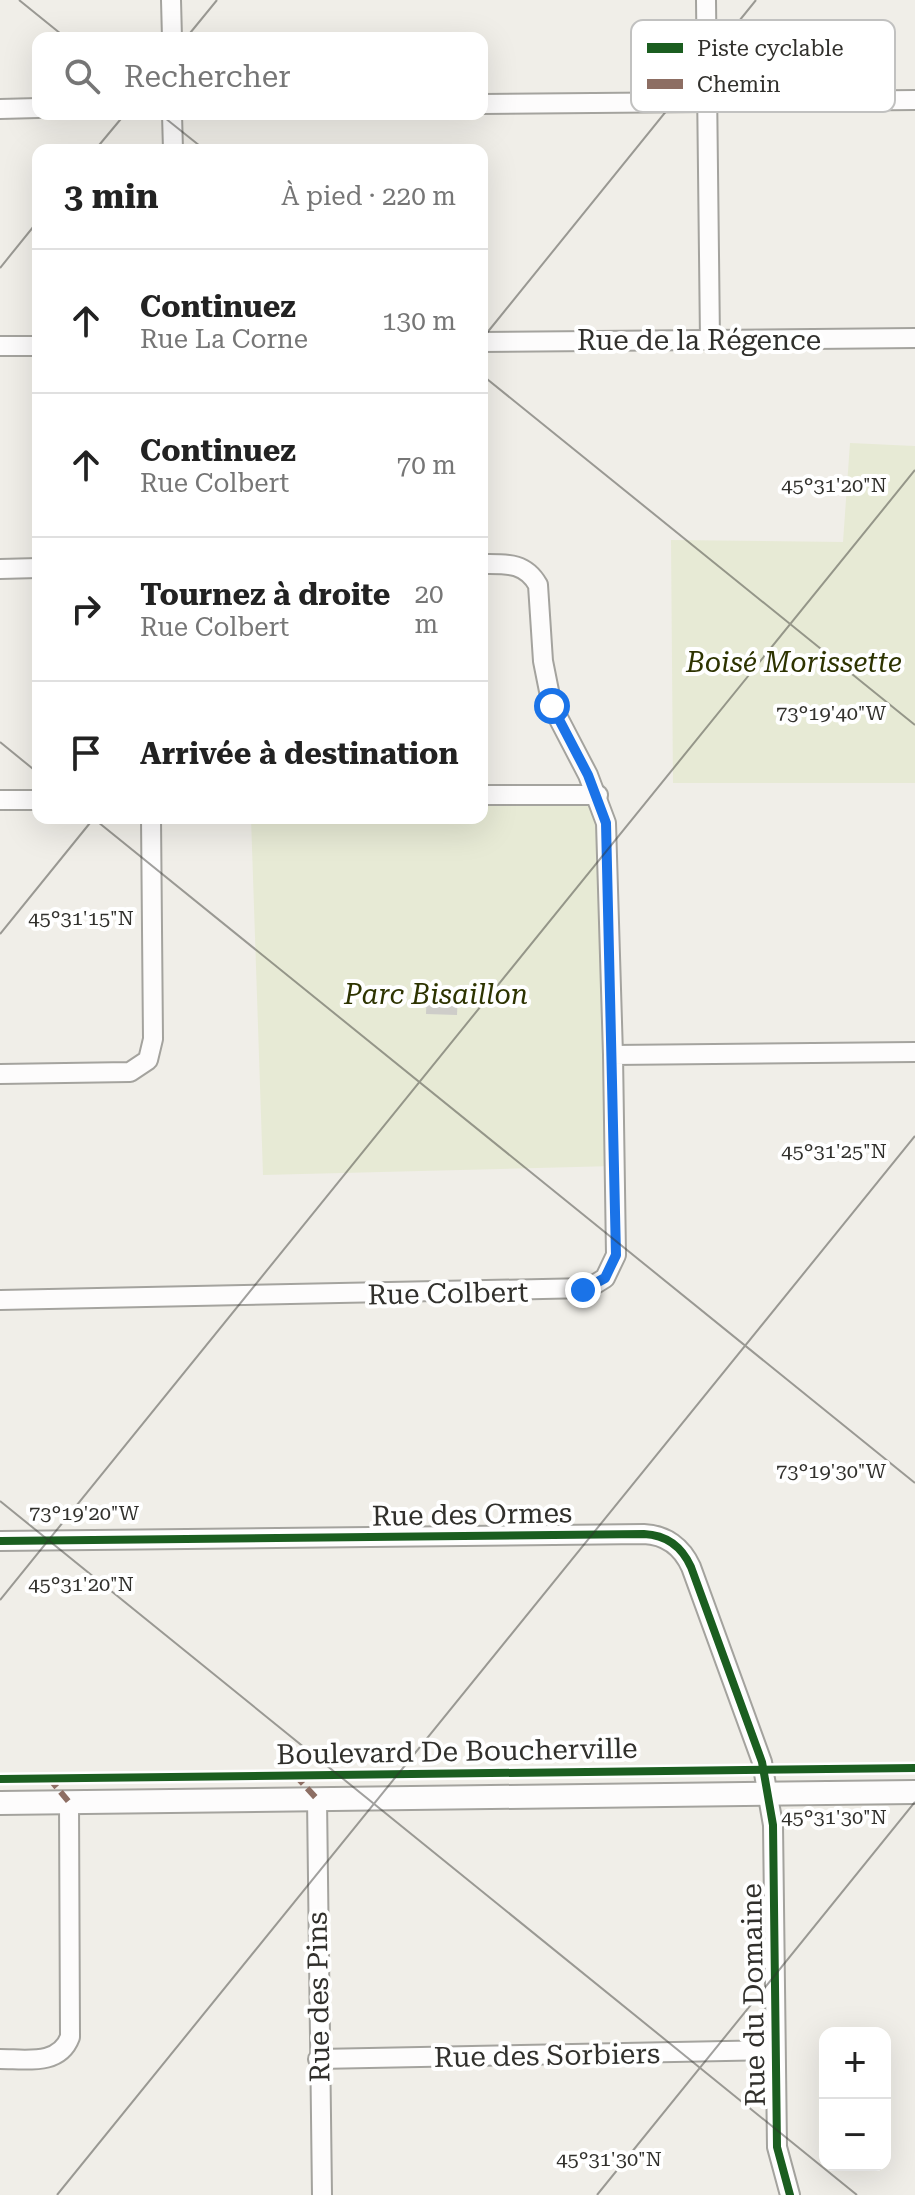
<!DOCTYPE html>
<html lang="fr">
<head>
<meta charset="utf-8">
<style>
	body { margin:0; font-family:"Roboto Serif",serif; background:#f2f2f2; color:#222 }
	.controls { position:absolute; right:24px; bottom:24px; display:grid; overflow:hidden; border-radius:16px; box-shadow:0 8px 32px #0002 }
	.controls button { width:72px; height:72px; display:grid; place-items:center; padding:0; border:0; border-bottom:2px solid #e0e0e0; background:#fff; color:#222; font:40px sans-serif }
	.stop { position:absolute; width:24px; height:24px; margin:-18px; border:6px solid #1a73e8; border-radius:50%; background:#fff }
	.stop.end { background:#1a73e8; border-color:#fff; box-shadow:0 2px 8px #0008 }
	.list { margin:0; padding:0; list-style:none }
	h2 { display:flex; justify-content:space-between; align-items:center; height:104px; margin:0; padding:0 32px; font-size:34px }
	h2 small { font-size:26px; font-weight:400; color:#767676 }
	.list li { display:grid; grid-template-columns:52px 1fr auto; gap:24px; align-items:center; box-sizing:border-box; height:144px; padding:0 32px; border-top:2px solid #e0e0e0 }
	.list b { display:block; font-size:30px; white-space:nowrap }
	.list p { margin:0; font-size:26px; white-space:nowrap; color:#767676 }
	.list em { font-size:26px; font-style:normal; color:#767676 }
	.icon { flex:none; width:44px; height:44px; fill:none; stroke:currentColor; stroke-width:2; stroke-linecap:round; stroke-linejoin:round }
	.map { position:relative; flex:none; width:915px; height:2195px; overflow:hidden }
	.search { position:absolute; background:#fff; box-shadow:0 8px 32px #0002; left:32px; top:32px; width:456px; height:88px; display:flex; align-items:center; gap:20px; box-sizing:border-box; padding:0 28px; border-radius:16px; color:#767676; font-size:30px }
	.panel { position:absolute; background:#fff; box-shadow:0 8px 32px #0002; left:32px; top:144px; width:456px; height:680px; border-radius:16px }
	.map>svg:first-child { display:block }
</style>
</head>
<body>
<div class="map">
<svg width="915" height="2195" viewBox="0 0 915 2195">
	<rect width="100%" height="100%" fill="#f0eee8"/>
	<g fill="#e7ead5">
		<polygon points="850,443 915,446 915,783 673,783 671,540 843,542"/>
		<polygon points="482,795 598,795 615,1166 263,1175 251,818 482,818"/>
	</g>
	<polygon fill="#cecdc9" points="427,988 458,990 457,1015 426,1014"/>
	<g fill="none" stroke-linecap="round" stroke-linejoin="round">
		<g stroke="#a4a39e" stroke-width="22">
			<g id="minor">
				<polyline points="171,0 172,38"/>
				<polyline points="706,0 710,340"/>
				<polyline points="482,104 915,100"/>
				<polyline points="0,109 38,108"/>
				<polyline points="172,114 173,150"/>
				<polyline points="482,342 915,338"/>
				<polyline points="0,346 38,346"/>
				<path d="M 482,564 C 506,564 525,562 538,585 L 543,661 L 552,706 L 588,775 L 606,823 L 613,1055"/>
				<polyline points="0,569 38,568"/>
				<polyline points="482,795 598,795"/>
				<polyline points="0,800 38,800"/>
				<polyline points="0,1074 130,1072 148,1060 153,1039 151,818"/>
				<polyline points="0,1300 589,1288 605,1278 616,1255 613,1055 915,1052"/>
				<path d="M 0,1541 L 644,1534 C 666,1535 682,1547 691,1567 L 762,1762 L 773,1825 L 777,2147 L 790,2195"/>
				<polyline points="317,1799 322,2195"/>
				<path d="M 0,2059 C 26,2059 59,2066 70,2037 L 69,1802"/>
				<polyline points="318,2059 775,2050"/>
			</g>
		</g>
		<g stroke="#a4a39e" stroke-width="26">
			<polyline id="tertiary" points="0,1803 915,1792"/>
		</g>
		<use href="#minor" stroke="#fdfcfc" stroke-width="18"/>
		<use href="#tertiary" stroke="#fdfcfc" stroke-width="22"/>
		<g stroke="#8d6e63" stroke-width="6" stroke-dasharray="12 6" stroke-linecap="butt">
			<polyline points="295,1775 317,1799"/>
			<polyline points="49,1778 69,1802"/>
		</g>
		<g stroke="#fff" stroke-width="13">
			<g id="cycleway">
				<path d="M 0,1541 L 644,1534 C 666,1535 682,1547 691,1567 L 762,1762 L 773,1825 L 777,2147 L 790,2195"/>
				<polyline points="0,1779 915,1768"/>
			</g>
		</g>
		<use href="#cycleway" stroke="#1b5e20" stroke-width="8"/>
	</g>
	<g fill="none" stroke-linecap="round" stroke-linejoin="round">
		<polyline stroke="#1a73e8" stroke-width="10" points="552,706 588,775 606,823 616,1255 605,1278 583,1290"/>
	</g>
	<path fill="none" stroke="#31302c" stroke-width="2" stroke-opacity="0.45" d="M 19,0 L 66,38M 186,38 L 217,0M 160,114 L 205,150M 95,150 L 125,114M 0,268 L 38,221M 482,339 L 756,0M 482,375 L 915,725M 0,742 L 38,773M 93,818 L 915,1483M 0,934 L 94,818M 0,1501 L 857,2195M 0,1600 L 915,470M 57,2195 L 915,1136M 597,2195 L 915,1802"/>
	<g text-anchor="middle" stroke-width="8" stroke-linejoin="round" paint-order="stroke">
		<g font-size="28" fill="#31302c" stroke="#fff">
			<text x="699" y="350">Rue de la Régence</text>
			<text transform="translate(448 1293) rotate(-1)" y="10">Rue Colbert</text>
			<text transform="translate(472 1514) rotate(-1)" y="10">Rue des Ormes</text>
			<text transform="translate(457 1751) rotate(-1)" y="10">Boulevard De Boucherville</text>
			<text transform="translate(753 1995) rotate(-91)" y="10">Rue du Domaine</text>
			<text transform="translate(318 1997) rotate(-91)" y="10">Rue des Pins</text>
			<text transform="translate(547 2055) rotate(-1)" y="10">Rue des Sorbiers</text>
		</g>
		<g font-size="28" font-style="italic" fill="#2d3300" stroke="#fff">
			<text x="794" y="672">Boisé Morissette</text>
			<text x="436" y="1004">Parc Bisaillon</text>
		</g>
	</g>
	<rect x="631" y="20" width="264" height="92" rx="12" fill="#fff" stroke="#c1c1c0" stroke-width="2"/>
	<rect x="647" y="43" width="36" height="10" fill="#1b5e20"/>
	<rect x="647" y="79" width="36" height="10" fill="#8d6e63"/>
	<g font-size="22" fill="#31302c">
		<text x="697" y="56">Piste cyclable</text>
		<text x="697" y="92">Chemin</text>
	</g>
	<g font-size="20" text-anchor="middle" fill="#31302c" stroke="#fff" stroke-width="8" stroke-linejoin="round" paint-order="stroke">
		<text x="834" y="492">45°31'20"N</text>
		<text x="831" y="720">73°19'40"W</text>
		<text x="81" y="925">45°31'15"N</text>
		<text x="834" y="1158">45°31'25"N</text>
		<text x="831" y="1478">73°19'30"W</text>
		<text x="84" y="1520">73°19'20"W</text>
		<text x="81" y="1591">45°31'20"N</text>
		<text x="834" y="1824">45°31'30"N</text>
		<text x="609" y="2166">45°31'30"N</text>
	</g>
</svg>
<div class="controls">
<button>+</button>
<button>−</button>
</div>
<div class="stop" style="left:552px;top:706px"></div>
<div class="stop end" style="left:583px;top:1290px"></div>
<div class="search"><svg class="icon" aria-label="search" viewBox="0 0 24 24"><circle cx="10" cy="10" r="6"/><path d="M15 15l6 6"/></svg>Rechercher</div>
<section class="panel">
<h2>3 min<small>À pied · 220 m</small></h2>
<ul class="list">
<li><svg class="icon" aria-label="ahead" viewBox="0 0 24 24"><path d="M12 20V5M6 11l6-6 6 6"/></svg><div><b>Continuez</b><p>Rue La Corne</p></div><em>130 m</em></li>
<li><svg class="icon" aria-label="ahead" viewBox="0 0 24 24"><path d="M12 20V5M6 11l6-6 6 6"/></svg><div><b>Continuez</b><p>Rue Colbert</p></div><em>70 m</em></li>
<li><svg class="icon" aria-label="right" viewBox="0 0 24 24"><path d="M7 20v-9h11M14 6l5 5-5 5"/></svg><div><b>Tournez à droite</b><p>Rue Colbert</p></div><em>20 m</em></li>
<li><svg class="icon" aria-label="arrive" viewBox="0 0 24 24"><path d="M6 21V4h12l-3 4 3 4H6"/></svg><div><b>Arrivée à destination</b></div></li>
</ul>
</section>
</div>
</body>
</html>
